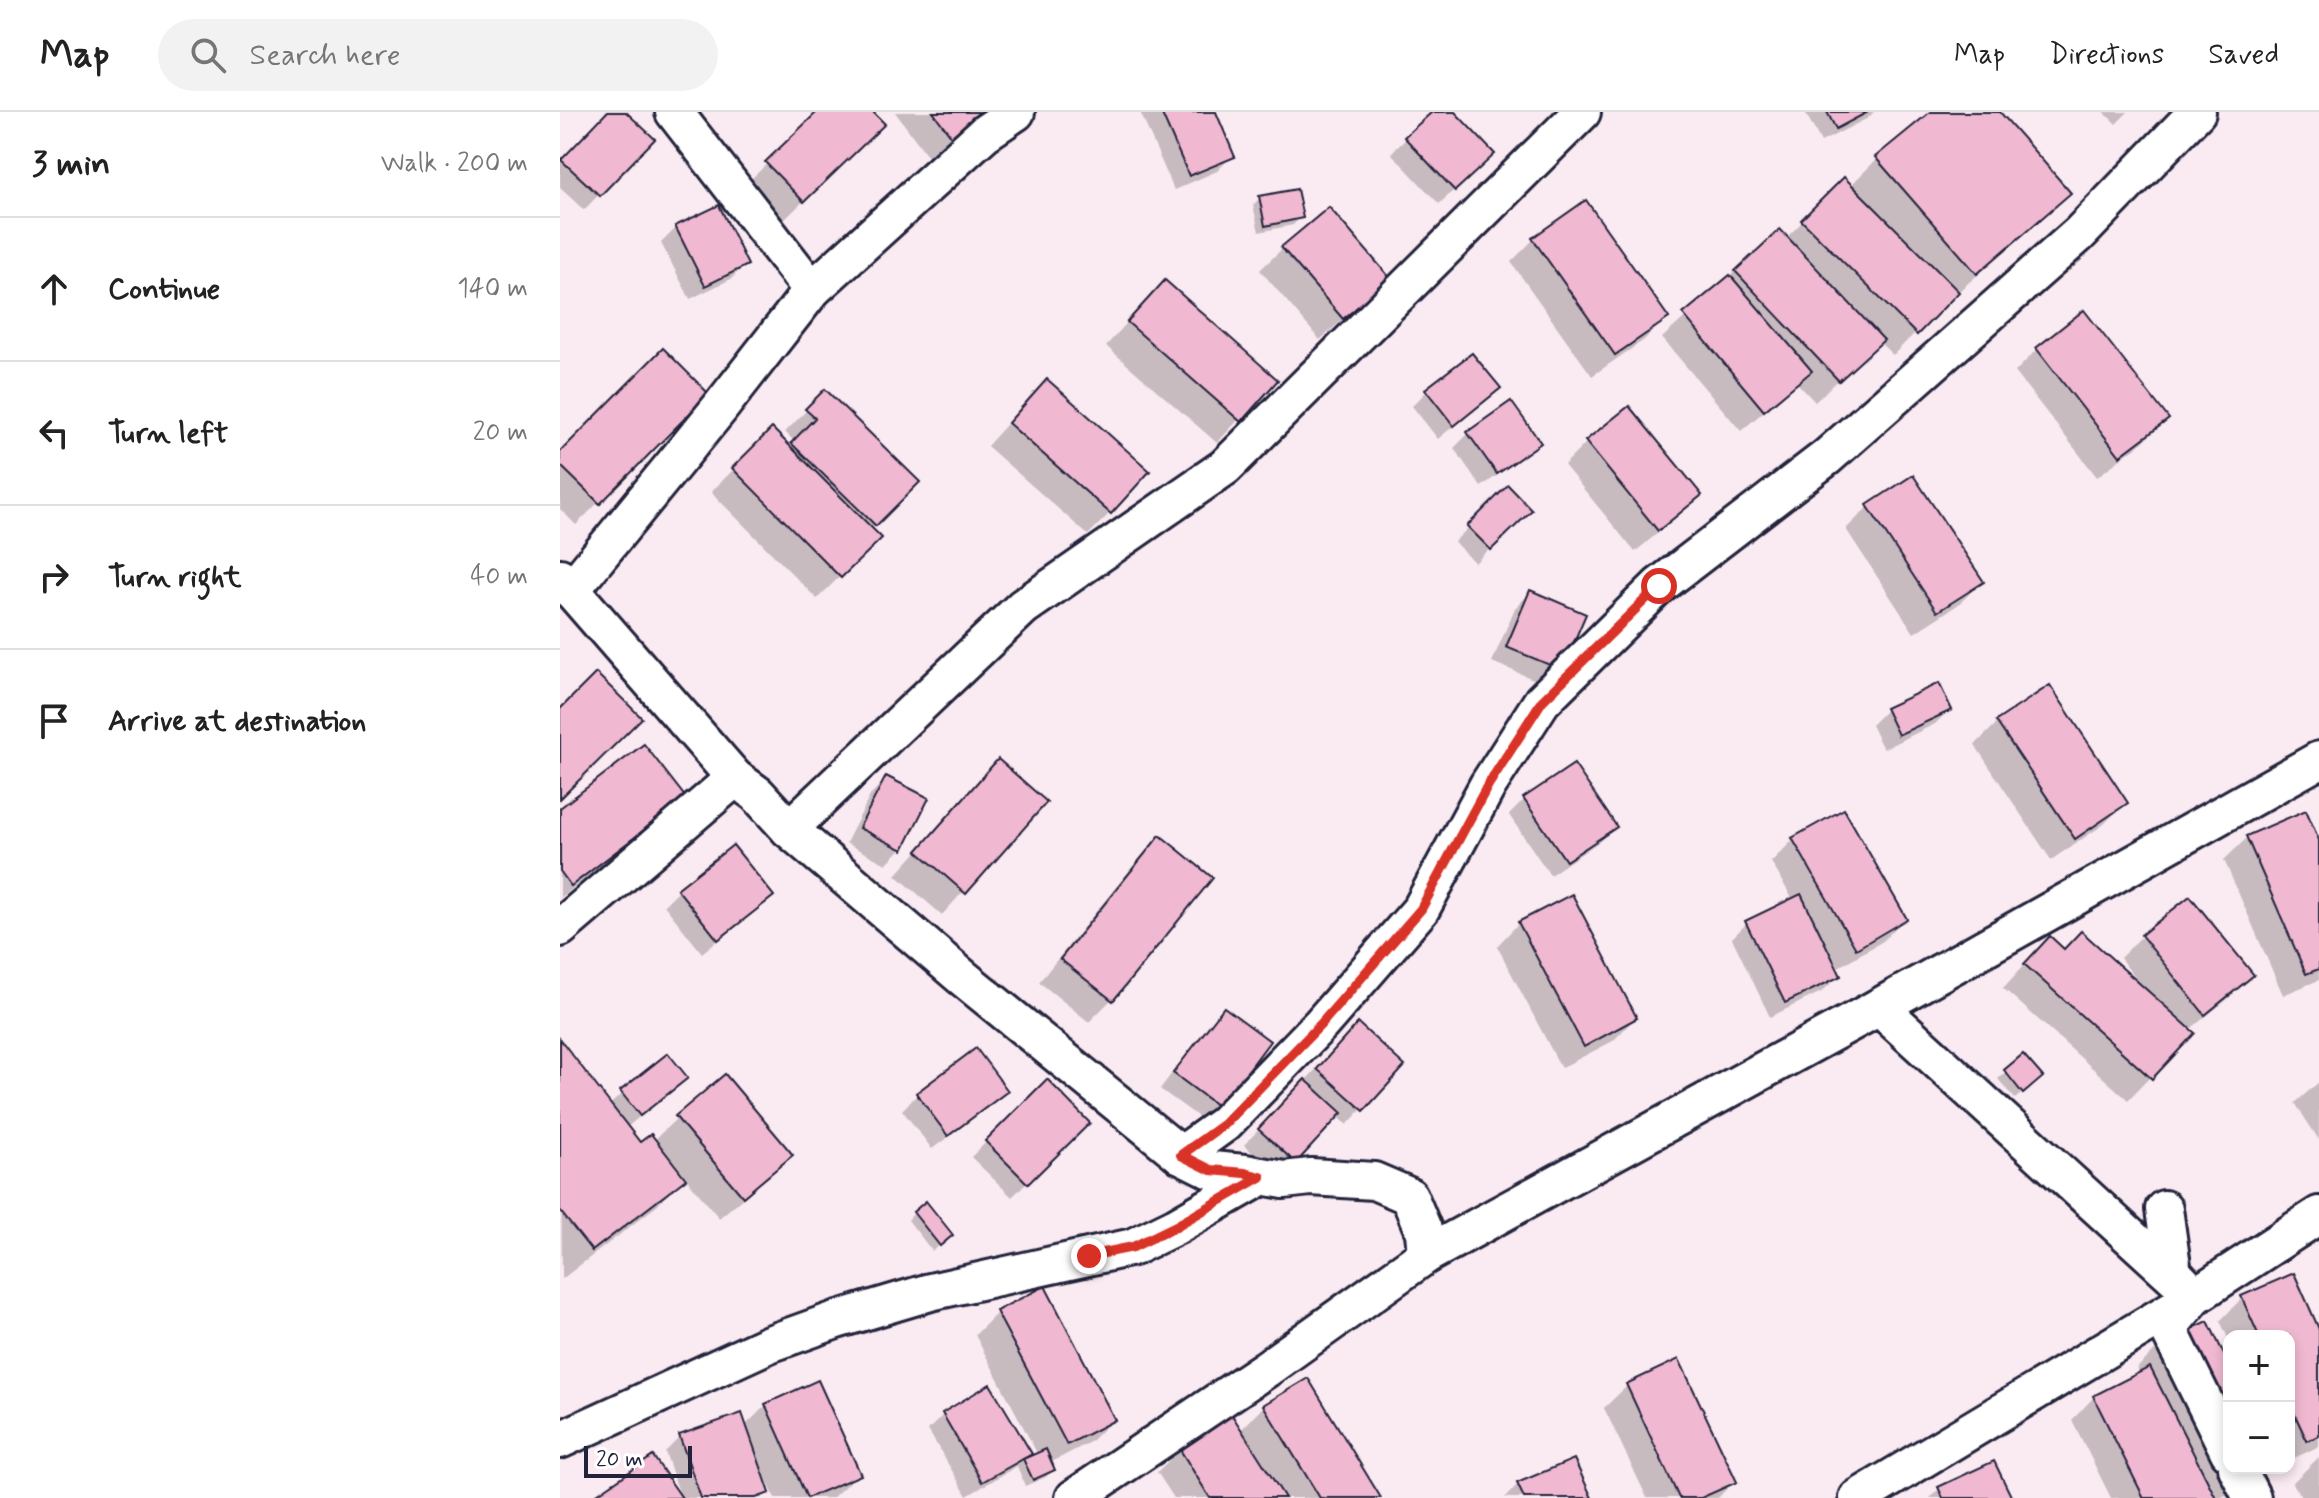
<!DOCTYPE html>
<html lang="en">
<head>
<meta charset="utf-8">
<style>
	body { margin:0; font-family:Mynerve,sans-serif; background:#f2f2f2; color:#222 }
	.controls { position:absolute; right:24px; bottom:24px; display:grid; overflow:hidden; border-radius:16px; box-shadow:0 4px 12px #0003 }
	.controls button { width:72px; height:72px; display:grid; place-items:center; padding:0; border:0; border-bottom:2px solid #e0e0e0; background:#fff; color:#222; font:40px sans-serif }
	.scale { position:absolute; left:24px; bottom:20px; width:108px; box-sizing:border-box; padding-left:8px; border:4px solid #22223b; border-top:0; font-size:22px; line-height:28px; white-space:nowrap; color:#22223b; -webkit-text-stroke:6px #fff; paint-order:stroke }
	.stop { position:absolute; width:24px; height:24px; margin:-18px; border:6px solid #d93025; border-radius:50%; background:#fff }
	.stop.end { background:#d93025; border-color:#fff; box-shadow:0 2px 8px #0008 }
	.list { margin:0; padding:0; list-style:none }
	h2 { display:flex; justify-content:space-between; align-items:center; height:104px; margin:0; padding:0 32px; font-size:34px }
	h2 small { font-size:26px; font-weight:400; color:#767676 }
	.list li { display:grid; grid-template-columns:52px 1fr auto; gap:24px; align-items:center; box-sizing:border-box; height:144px; padding:0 32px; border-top:2px solid #e0e0e0 }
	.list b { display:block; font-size:30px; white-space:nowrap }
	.list em { font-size:26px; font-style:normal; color:#767676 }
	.icon { flex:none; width:44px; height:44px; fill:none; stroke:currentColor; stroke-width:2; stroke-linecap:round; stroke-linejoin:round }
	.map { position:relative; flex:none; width:1759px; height:1386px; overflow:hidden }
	header { display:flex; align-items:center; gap:48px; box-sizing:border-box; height:112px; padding:0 40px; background:#fff; border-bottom:2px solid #e0e0e0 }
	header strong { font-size:38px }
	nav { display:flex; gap:44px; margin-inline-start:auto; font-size:28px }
	.search { width:560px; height:72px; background:#f2f2f2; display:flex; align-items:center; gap:20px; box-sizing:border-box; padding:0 28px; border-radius:44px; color:#767676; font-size:30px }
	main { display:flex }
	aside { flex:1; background:#fff }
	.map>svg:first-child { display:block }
</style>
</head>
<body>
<header>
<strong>Map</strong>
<div class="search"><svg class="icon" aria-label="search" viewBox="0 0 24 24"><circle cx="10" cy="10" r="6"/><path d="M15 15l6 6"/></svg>Search here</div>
<nav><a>Map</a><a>Directions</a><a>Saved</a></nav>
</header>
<main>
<aside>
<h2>3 min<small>Walk · 200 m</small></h2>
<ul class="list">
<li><svg class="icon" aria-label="ahead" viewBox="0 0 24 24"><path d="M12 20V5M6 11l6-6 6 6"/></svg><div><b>Continue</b></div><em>140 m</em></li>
<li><svg class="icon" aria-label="left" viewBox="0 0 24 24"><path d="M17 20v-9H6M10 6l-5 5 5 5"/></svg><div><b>Turn left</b></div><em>20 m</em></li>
<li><svg class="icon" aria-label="right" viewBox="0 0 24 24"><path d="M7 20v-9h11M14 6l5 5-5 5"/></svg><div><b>Turn right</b></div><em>40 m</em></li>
<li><svg class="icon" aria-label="arrive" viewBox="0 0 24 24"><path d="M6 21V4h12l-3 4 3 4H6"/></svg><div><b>Arrive at destination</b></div></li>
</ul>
</aside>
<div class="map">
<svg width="1759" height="1386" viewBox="0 0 1759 1386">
	<rect width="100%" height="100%" fill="#faeaf1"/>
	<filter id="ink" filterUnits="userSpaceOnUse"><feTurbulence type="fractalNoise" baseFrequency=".0125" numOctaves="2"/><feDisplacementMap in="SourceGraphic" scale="16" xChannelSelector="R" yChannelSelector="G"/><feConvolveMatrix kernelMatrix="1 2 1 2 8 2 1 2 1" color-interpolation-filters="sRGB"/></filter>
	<g filter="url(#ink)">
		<g fill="#0003">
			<polygon points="49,0 63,0 92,27 24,98 0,76 0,51"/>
			<polygon points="260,0 310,0 300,34 221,111 184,74"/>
			<polygon points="335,0 428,0 413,14 369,46"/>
			<polygon points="580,0 654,0 672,44 657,59 614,78"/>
			<polygon points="875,0 893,0 917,57 879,92 831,41"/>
			<polygon points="1245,0 1314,0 1308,6 1261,30"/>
			<polygon points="1372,0 1438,0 1508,81 1479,110 1385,191 1333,243 1319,230 1255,290 1237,271 1181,319 1102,226 1220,120 1226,126 1284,68 1290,74 1317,47"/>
			<polygon points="1544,0 1568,0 1556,12"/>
			<polygon points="700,86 740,106 733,113 699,120 693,93"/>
			<polygon points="116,116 186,152 171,167 130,187 101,131"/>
			<polygon points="973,128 1107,205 1084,228 1032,264 951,150"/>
			<polygon points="723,136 828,167 760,228 700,158"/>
			<polygon points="583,193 715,268 657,331 546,234"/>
			<polygon points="1477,237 1606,306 1584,329 1537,365 1455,260"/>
			<polygon points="938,276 878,327 852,294 867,279"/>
			<polygon points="265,280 358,370 310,417 319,426 257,487 151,380 212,319 229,336 235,330 225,320"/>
			<polygon points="146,282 16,413 0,397 0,343"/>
			<polygon points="465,292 550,401 528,423 427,334"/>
			<polygon points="1068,296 1140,383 1117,405 1075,440 1004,353 1026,331"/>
			<polygon points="909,321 978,331 963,345 921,375 894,336"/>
			<polygon points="1353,365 1422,469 1399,492 1354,521 1286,417 1308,395"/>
			<polygon points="948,376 970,398 915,451 894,430"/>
			<polygon points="970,481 1000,557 985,572 932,550 955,496"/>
			<polygon points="1490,576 1566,690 1543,713 1491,748 1415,633 1437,611"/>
			<polygon points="1390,597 1375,612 1323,637 1311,613 1326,598"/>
			<polygon points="438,650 484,690 382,803 336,763"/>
			<polygon points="1013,655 1054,714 1040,729 990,763 949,703 964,688"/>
			<polygon points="326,667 366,687 341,737 326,752 286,731 311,682"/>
			<polygon points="124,686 101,708 0,786 0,699"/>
			<polygon points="1745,701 1759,733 1759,868 1723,883 1664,748 1687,726"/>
			<polygon points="600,726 551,888 529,910 479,870 578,748"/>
			<polygon points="1233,728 1345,806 1323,829 1275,857 1278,864 1263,879 1210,905 1172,826 1187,811 1233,788 1211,750"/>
			<polygon points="119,778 211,784 142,841 104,793"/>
			<polygon points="959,811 1075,906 1053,929 1001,956 937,834"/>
			<polygon points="1582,824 1691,863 1669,886 1629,918 1632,921 1568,988 1443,876 1468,849 1503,839 1576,870 1577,868 1560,846"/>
			<polygon points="664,897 658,995 644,1009 600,977 649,912"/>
			<polygon points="783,929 842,954 787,1013 777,1003 719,1065 684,1033"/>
			<polygon points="0,931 49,993 108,944 126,966 66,1016 80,1033 93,1029 117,1006 230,1043 208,1065 159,1106 125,1065 94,1096 2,1167"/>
			<polygon points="415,939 446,979 431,993 372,1037 342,998 357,983"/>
			<polygon points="1463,945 1473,972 1455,987 1438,967"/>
			<polygon points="487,970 527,1011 452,1085 411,1045"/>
			<polygon points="1759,970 1759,1028 1735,991"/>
			<polygon points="354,1101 384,1130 372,1139 348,1108"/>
			<polygon points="1682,1186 1759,1222 1759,1335 1729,1348 1729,1224 1669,1224 1669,1228 1660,1209"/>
			<polygon points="437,1201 553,1307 530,1330 490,1351 493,1358 486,1365 465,1374 457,1354 407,1384 368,1318 383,1303 430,1275 469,1341 461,1350 478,1343 415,1223"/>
			<polygon points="1600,1234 1669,1258 1669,1356 1706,1356 1690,1372 1660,1386 1551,1386 1512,1308 1534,1285 1580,1262 1577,1256"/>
			<polygon points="1118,1250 1174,1369 1158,1386 1087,1386 1044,1296 1067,1274"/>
			<polygon points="206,1293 298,1362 272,1386 215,1386 204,1362 201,1364 207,1381 202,1386 121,1386 105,1340 120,1325 184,1315"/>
			<polygon points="704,1294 818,1386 614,1386 597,1360 620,1338 672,1306 680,1319"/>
			<polygon points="1759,1345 1759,1386 1743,1386 1732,1371"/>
			<polygon points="958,1372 1029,1386 945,1386"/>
			<polygon points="1379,1377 1450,1386 1370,1386"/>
		</g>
		<g fill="#f0b9d1" stroke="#22223b" stroke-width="2">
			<polygon points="47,0 66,0 95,27 40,84 1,48"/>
			<polygon points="257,0 313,0 325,12 244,90 205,50"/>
			<polygon points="373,0 427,0 392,25"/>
			<polygon points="601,0 656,0 675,45 629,64"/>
			<polygon points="872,0 895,0 935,42 895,79 844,25"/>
			<polygon points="1267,0 1308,0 1276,17"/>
			<polygon points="1370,0 1440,0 1511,81 1417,162 1315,45"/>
			<polygon points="1284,65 1399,180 1357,223 1241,108"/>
			<polygon points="737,77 743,106 705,114 699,84"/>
			<polygon points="1026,88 1109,206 1055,243 972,126"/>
			<polygon points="159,93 188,153 145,174 115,114"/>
			<polygon points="769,95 831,167 783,207 721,135"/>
			<polygon points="1220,117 1324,228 1279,269 1175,159"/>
			<polygon points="1170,163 1252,259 1204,299 1123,202"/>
			<polygon points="605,168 718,268 681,310 567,210"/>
			<polygon points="1524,198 1609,307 1560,344 1476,236"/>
			<polygon points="103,236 149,282 40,392 0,353 0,340"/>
			<polygon points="912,241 941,276 894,314 865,277"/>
			<polygon points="487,267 590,359 551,402 448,311"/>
			<polygon points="265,277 360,370 316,414 231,331 255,306 245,297"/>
			<polygon points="951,289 981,331 937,362 907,320"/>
			<polygon points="1069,294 1142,383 1098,419 1025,329"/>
			<polygon points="212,316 322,426 281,466 172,356"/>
			<polygon points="1353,363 1424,470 1377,500 1307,393"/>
			<polygon points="948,373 972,398 931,438 907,414"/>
			<polygon points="970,478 1026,502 1002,558 946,535"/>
			<polygon points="36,561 82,606 0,687 0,597"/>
			<polygon points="1379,571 1392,598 1338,623 1325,596"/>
			<polygon points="1490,573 1568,691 1515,727 1436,609"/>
			<polygon points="84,632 126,686 11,774 0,759 0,696"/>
			<polygon points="438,647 487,690 406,782 357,739"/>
			<polygon points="1014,652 1057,715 1006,749 963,686"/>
			<polygon points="326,664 369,686 343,738 299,716"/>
			<polygon points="1284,697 1347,807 1296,837 1232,726"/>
			<polygon points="1746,698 1759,728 1759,857 1746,862 1686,724"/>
			<polygon points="600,723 653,766 553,889 500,847"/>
			<polygon points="173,733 214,784 158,828 117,777"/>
			<polygon points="1012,782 1077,906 1024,935 958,810"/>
			<polygon points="1241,782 1281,864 1225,891 1185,809"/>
			<polygon points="1630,784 1694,863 1645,903 1581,823"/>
			<polygon points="1521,819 1635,921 1592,967 1464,852 1490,824 1504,837"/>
			<polygon points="664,895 710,929 660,996 613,961"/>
			<polygon points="798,911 845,954 804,999 757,957"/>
			<polygon points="0,927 80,1030 91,1022 126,1067 32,1139 0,1099"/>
			<polygon points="416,936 448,979 388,1024 356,981"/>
			<polygon points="108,941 128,966 80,1004 60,979"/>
			<polygon points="1463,942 1483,965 1463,982 1444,958"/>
			<polygon points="165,962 233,1043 183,1085 115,1004"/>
			<polygon points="487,967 530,1011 468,1072 425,1029"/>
			<polygon points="745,967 782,1001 736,1051 698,1017"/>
			<polygon points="366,1089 393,1123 380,1134 353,1100"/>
			<polygon points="1734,1161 1759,1217 1759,1324 1747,1329 1729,1290 1729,1224 1699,1224 1681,1184"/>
			<polygon points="485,1174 555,1308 507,1333 436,1199"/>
			<polygon points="1648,1209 1669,1253 1669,1356 1702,1356 1665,1373 1599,1232"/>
			<polygon points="1119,1247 1177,1370 1141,1386 1119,1386 1066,1272"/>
			<polygon points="1590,1255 1656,1386 1584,1386 1533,1284"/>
			<polygon points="748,1266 821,1386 760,1386 703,1293"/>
			<polygon points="258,1268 301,1363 247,1386 205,1292"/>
			<polygon points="430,1272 472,1342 422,1370 382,1301"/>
			<polygon points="182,1301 210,1381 196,1386 141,1386 119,1323"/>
			<polygon points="672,1303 725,1386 650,1386 619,1336"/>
			<polygon points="486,1337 495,1358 473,1368 463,1347"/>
			<polygon points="93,1344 122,1386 31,1386"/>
			<polygon points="1014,1347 1032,1386 964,1386 957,1371"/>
			<polygon points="1434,1349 1452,1386 1383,1386 1378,1375"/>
		</g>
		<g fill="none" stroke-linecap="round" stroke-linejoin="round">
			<g stroke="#22223b" stroke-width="42">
				<g id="minor">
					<polyline points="114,0 252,178"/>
					<polyline points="0,465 175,666 197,682 229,717 402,865 621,1043 651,1058 685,1061 724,1068 751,1065 814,1069 849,1084 864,1120 866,1143"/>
					<polyline points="11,478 159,297 252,178 425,21 456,0"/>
					<polyline points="229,717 463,495 665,355 1022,0"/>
					<polyline points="0,816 175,666"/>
					<polyline points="1319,895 1635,1184"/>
					<polyline points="621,1043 664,1012 761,912 861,797 928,673 982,589 1099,474 1267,345 1519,122 1637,0"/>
					<polyline points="1604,1097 1613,1161 1635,1184 1608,1216 1669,1340"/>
					<polyline points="0,1328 209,1232 276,1208 370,1180 573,1135 616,1114 701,1065"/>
					<polyline points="1677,1356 1692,1386"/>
					<polyline points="514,1386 706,1257 866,1143 1319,895 1759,648"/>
					<polyline points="1298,1386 1635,1184 1759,1103"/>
				</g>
			</g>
			<use href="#minor" stroke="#fff" stroke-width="36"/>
		</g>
	</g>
	<g fill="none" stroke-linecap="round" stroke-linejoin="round" filter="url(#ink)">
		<polyline stroke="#d93025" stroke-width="10" points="529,1144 573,1135 616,1114 701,1065 685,1061 651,1058 621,1043 664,1012 761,912 861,797 928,673 982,589 1099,474"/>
	</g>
</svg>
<div class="controls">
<button>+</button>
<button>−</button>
</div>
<div class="scale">20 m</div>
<div class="stop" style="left:1099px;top:474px"></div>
<div class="stop end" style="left:529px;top:1144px"></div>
</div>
</main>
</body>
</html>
